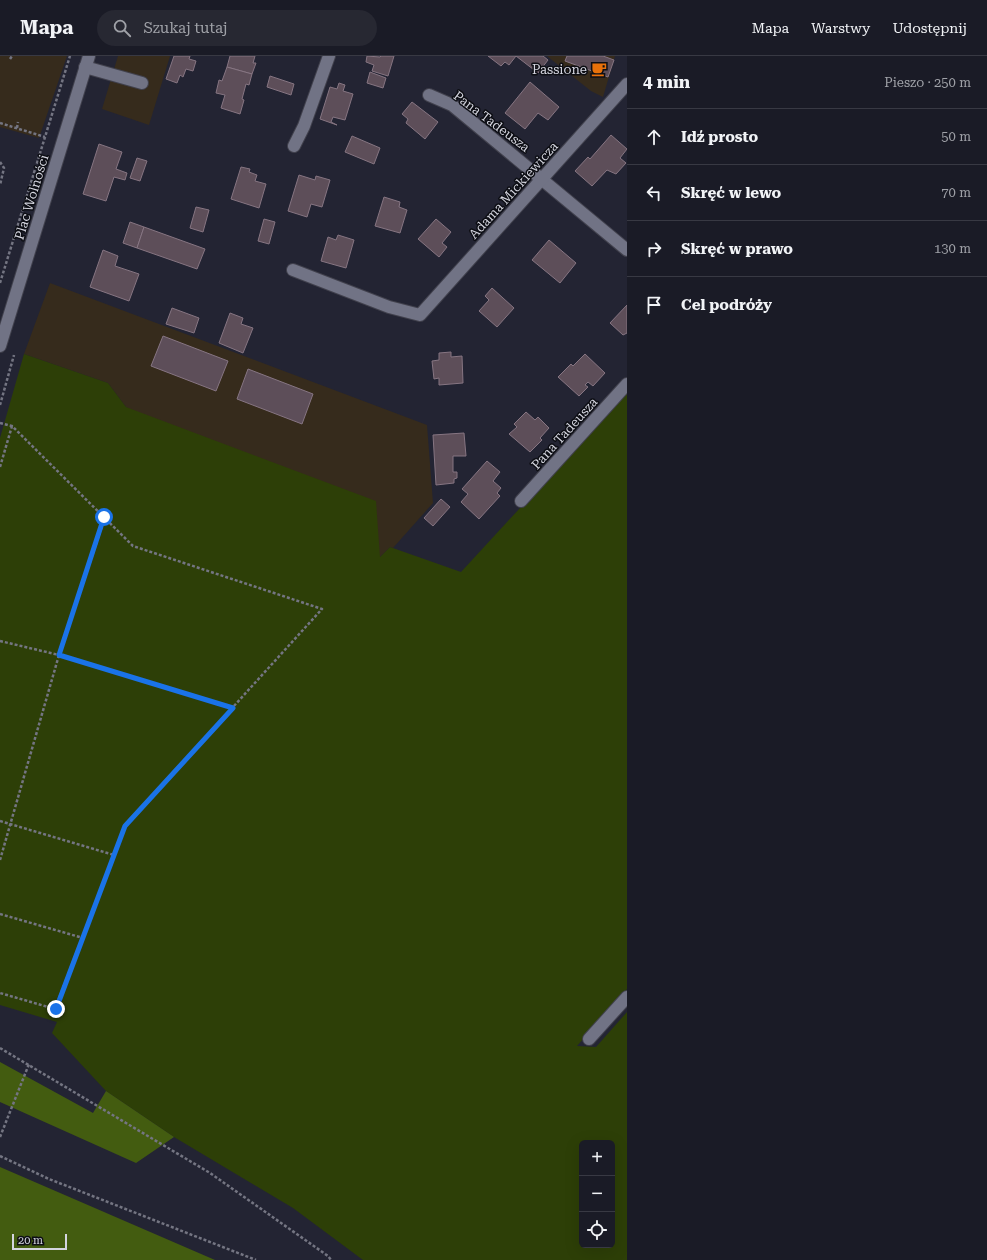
<!DOCTYPE html>
<html lang="pl">
<head>
<meta charset="utf-8">
<style>
	body { margin:0; font-family:"Roboto Serif",serif; background:#272832; color:#f1f3f6 }
	.controls { position:absolute; right:12px; bottom:12px; display:grid; overflow:hidden; border-radius:6px; box-shadow:0 4px 16px #0002 }
	.controls button { width:36px; height:36px; display:grid; place-items:center; padding:0; border:0; border-bottom:1px solid #383943; background:#1a1b26; color:#f1f3f6; font:20px sans-serif }
	.scale { position:absolute; left:12px; bottom:10px; width:55px; box-sizing:border-box; padding-left:4px; border:2px solid #d4d5df; border-top:0; font-size:11px; line-height:14px; white-space:nowrap; color:#d4d5df; -webkit-text-stroke:3px #0d0e14; paint-order:stroke }
	.stop { position:absolute; width:12px; height:12px; margin:-9px; border:3px solid #1a73e8; border-radius:50%; background:#fff }
	.stop.end { background:#1a73e8; border-color:#fff; box-shadow:0 1px 4px #0008 }
	.list { margin:0; padding:0; list-style:none }
	h2 { display:flex; justify-content:space-between; align-items:center; height:52px; margin:0; padding:0 16px; font-size:17px }
	h2 small { font-size:13px; font-weight:400; color:#9fa1a7 }
	.list li { display:grid; grid-template-columns:26px 1fr auto; gap:12px; align-items:center; box-sizing:border-box; height:56px; padding:0 16px; border-top:1px solid #383943 }
	.list b { display:block; font-size:15px; white-space:nowrap }
	.list em { font-size:13px; font-style:normal; color:#9fa1a7 }
	.icon { flex:none; width:22px; height:22px; fill:none; stroke:currentColor; stroke-width:2; stroke-linecap:round; stroke-linejoin:round }
	.map { position:relative; flex:none; width:627px; height:1204px; overflow:hidden }
	header { display:flex; align-items:center; gap:24px; box-sizing:border-box; height:56px; padding:0 20px; background:#1a1b26; border-bottom:1px solid #383943 }
	header strong { font-size:19px }
	nav { display:flex; gap:22px; margin-inline-start:auto; font-size:14px }
	.search { width:280px; height:36px; background:#272832; display:flex; align-items:center; gap:10px; box-sizing:border-box; padding:0 14px; border-radius:22px; color:#9fa1a7; font-size:15px }
	main { display:flex }
	aside { flex:1; background:#1a1b26 }
	.map>svg:first-child { display:block }
</style>
</head>
<body>
<header>
<strong>Mapa</strong>
<div class="search"><svg class="icon" aria-label="search" viewBox="0 0 24 24"><circle cx="10" cy="10" r="6"/><path d="M15 15l6 6"/></svg>Szukaj tutaj</div>
<nav><a>Mapa</a><a>Warstwy</a><a>Udostępnij</a></nav>
</header>
<main>
<div class="map">
<svg width="627" height="1204" viewBox="0 0 627 1204">
	<rect width="100%" height="100%" fill="#232433"/>
	<g fill="#362b1c">
		<polygon points="0,0 67,0 39,82 0,71"/>
		<polygon points="118,0 170,0 149,69 102,53"/>
		<polygon points="547,0 615,0 603,41 591,35"/>
		<polygon points="50,227 427,369 433,447 393,492 390,491 380,501 126,351 108,327 24,298"/>
	</g>
	<path fill="#2d3f07" fill-rule="evenodd" d="M 24,298 L 108,327 L 126,351 L 376,445 L 380,501 L 390,491 L 461,516 L 627,336 L 627,933 L 577,990 L 596,991 L 627,956 L 627,1204 L 363,1204 L 293,1152 L 174,1081 L 106,1035 L 52,977 L 57,966 L 0,949 L 0,382 ZM 582,1087 L 612,1087 L 612,1189 L 582,1189 Z"/>
	<g fill="#435c10">
		<polygon points="0,1006 93,1057 106,1035 174,1081 136,1107 0,1046"/>
		<polygon points="0,1111 215,1204 0,1204"/>
	</g>
	<g fill="#5d4e59" stroke="#867582">
		<polygon points="174,0 190,0 189,3 196,5 193,15 186,13 183,21 180,19 177,27 166,23"/>
		<polygon points="230,0 255,0 253,7 256,7 252,18 227,11"/>
		<polygon points="367,0 380,1 381,0 394,0 388,20 372,15 374,9 366,6"/>
		<polygon points="488,0 543,0 548,4 538,17 516,0 509,9 505,6 501,10"/>
		<polygon points="567,0 603,0 614,4 608,21 565,5"/>
		<polygon points="227,11 252,18 249,29 246,28 242,43 244,44 240,58 221,52 225,39 216,37 219,24 222,25"/>
		<polygon points="370,16 386,22 383,32 367,27"/>
		<polygon points="270,20 294,28 291,39 267,31"/>
		<polygon points="530,26 559,51 548,64 538,57 525,73 505,57"/>
		<polygon points="339,27 345,29 343,35 353,38 345,64 333,61 331,66 337,69 320,63 330,31 337,33"/>
		<polygon points="412,46 438,66 425,83 406,67 408,63 402,58"/>
		<polygon points="611,79 627,93 620,102 626,107 616,118 607,114 592,130 575,115 588,101 590,103"/>
		<polygon points="352,80 380,92 374,108 345,96"/>
		<polygon points="99,88 122,96 116,113 127,117 125,124 114,121 106,145 83,138"/>
		<polygon points="137,102 147,105 140,125 130,122"/>
		<polygon points="241,111 250,113 249,116 257,119 255,125 266,128 259,152 231,143"/>
		<polygon points="299,119 315,124 316,120 330,124 322,151 311,148 307,161 288,155"/>
		<polygon points="384,141 400,146 399,151 407,154 400,177 375,170"/>
		<polygon points="196,151 209,154 203,176 190,172"/>
		<polygon points="264,163 275,166 269,188 258,185"/>
		<polygon points="436,163 451,176 442,187 447,191 439,201 418,183"/>
		<polygon points="130,166 144,171 137,192 123,187"/>
		<polygon points="144,171 205,193 197,213 137,192"/>
		<polygon points="338,179 354,184 346,212 321,205 328,181 336,184"/>
		<polygon points="549,184 576,207 560,227 532,204"/>
		<polygon points="103,194 118,200 115,210 139,218 129,245 90,231"/>
		<polygon points="492,232 514,252 497,271 479,255 489,244 485,240"/>
		<polygon points="627,249 627,277 623,279 610,267"/>
		<polygon points="172,252 199,262 194,277 166,268"/>
		<polygon points="230,257 243,262 241,268 253,272 243,297 219,287"/>
		<polygon points="163,280 228,305 216,335 151,310"/>
		<polygon points="451,296 451,301 462,300 463,327 439,329 439,322 434,323 432,305 439,304 439,297"/>
		<polygon points="585,298 605,317 593,330 588,326 585,329 588,331 579,340 558,321 571,308 573,310"/>
		<polygon points="248,313 313,338 302,368 237,343"/>
		<polygon points="526,356 535,364 538,361 549,372 540,382 542,384 530,396 509,378 517,371 514,368"/>
		<polygon points="464,377 466,400 453,400 453,416 457,416 457,422 454,423 454,427 436,429 433,379"/>
		<polygon points="487,405 500,416 493,425 501,432 497,437 500,440 479,463 461,446 468,438 462,433"/>
		<polygon points="441,443 450,451 433,470 424,462"/>
	</g>
	<g fill="none" stroke-linecap="round" stroke-linejoin="round">
		<g stroke="#41414d" stroke-width="14">
			<g id="minor">
				<polyline points="85,11 142,27"/>
				<polyline points="429,39 452,49 627,194"/>
				<polyline points="294,90 304,70 329,0"/>
				<polyline points="293,214 389,251 420,259 627,28"/>
				<polyline points="0,290 89,0"/>
				<polyline points="521,445 627,328"/>
				<polyline points="589,983 627,941"/>
			</g>
		</g>
		<g stroke="#747582" stroke-width="2.5" stroke-dasharray="3 2" stroke-linecap="butt">
			<polyline points="10,3 12,0"/>
			<polyline points="0,67 45,81"/>
			<polyline points="17,72 18,66"/>
			<polyline points="0,106 4,112 0,129"/>
			<polyline points="0,227 70,0"/>
			<polyline points="0,349 14,299"/>
			<polyline points="0,367 12,370 133,490 322,553 125,770 55,953 0,937"/>
			<polyline points="0,411 12,370"/>
			<polyline points="0,585 59,599 233,652"/>
			<polyline points="0,765 114,799"/>
			<polyline points="0,804 59,599 105,461"/>
			<polyline points="0,858 83,882"/>
			<polyline points="0,992 210,1117 328,1200 331,1204"/>
			<polyline points="0,1081 29,1008"/>
			<polyline points="0,1100 49,1123 256,1204"/>
		</g>
		<use href="#minor" stroke="#717385" stroke-width="12"/>
	</g>
	<g fill="none" stroke-linecap="round" stroke-linejoin="round">
		<polyline stroke="#1a73e8" stroke-width="5" points="56,953 125,770 233,652 59,599 104,461"/>
	</g>
	<defs>
		<g id="cafe-bare" transform="scale(1.2)"><path d="M-5.5-4.5H6V0H3Q3 3.5 0 3.5H-2.5Q-5.5 3.5-5.5 0ZM3-3.2v2h1.7v-2ZM-6 4.5H4V6H-6Z" fill="#e8710a" stroke="#0d0e14" stroke-width="2.5" paint-order="stroke"/></g>
	</defs>
	<g fill-rule="evenodd">
		<use href="#cafe-bare" x="599" y="13"/>
	</g>
	<g text-anchor="middle" stroke-width="3" stroke-linejoin="round" paint-order="stroke">
		<g font-size="13" fill="#d4d5df" stroke="#0d0e14" text-anchor="end">
			<text x="587" y="18">Passione</text>
		</g>
		<g font-size="13" fill="#d4d5df" stroke="#0d0e14">
			<text transform="translate(492 65) rotate(37)" y="5">Pana Tadeusza</text>
			<text transform="translate(513 134) rotate(-48)" y="5">Adama Mickiewicza</text>
			<text transform="translate(31 141) rotate(-73)" y="5">Plac Wolności</text>
			<text transform="translate(564 377) rotate(-48)" y="5">Pana Tadeusza</text>
		</g>
	</g>
</svg>
<div class="controls">
<button>+</button>
<button>−</button>
<button><svg class="icon" aria-label="locate" viewBox="0 0 24 24"><circle cx="12" cy="12" r="6"/><path d="M12 2v4M12 18v4M2 12h4M18 12h4"/></svg></button>
</div>
<div class="scale">20 m</div>
<div class="stop" style="left:104px;top:461px"></div>
<div class="stop end" style="left:56px;top:953px"></div>
</div>
<aside>
<h2>4 min<small>Pieszo · 250 m</small></h2>
<ul class="list">
<li><svg class="icon" aria-label="ahead" viewBox="0 0 24 24"><path d="M12 20V5M6 11l6-6 6 6"/></svg><div><b>Idź prosto</b></div><em>50 m</em></li>
<li><svg class="icon" aria-label="left" viewBox="0 0 24 24"><path d="M17 20v-9H6M10 6l-5 5 5 5"/></svg><div><b>Skręć w lewo</b></div><em>70 m</em></li>
<li><svg class="icon" aria-label="right" viewBox="0 0 24 24"><path d="M7 20v-9h11M14 6l5 5-5 5"/></svg><div><b>Skręć w prawo</b></div><em>130 m</em></li>
<li><svg class="icon" aria-label="arrive" viewBox="0 0 24 24"><path d="M6 21V4h12l-3 4 3 4H6"/></svg><div><b>Cel podróży</b></div></li>
</ul>
</aside>
</main>
</body>
</html>
